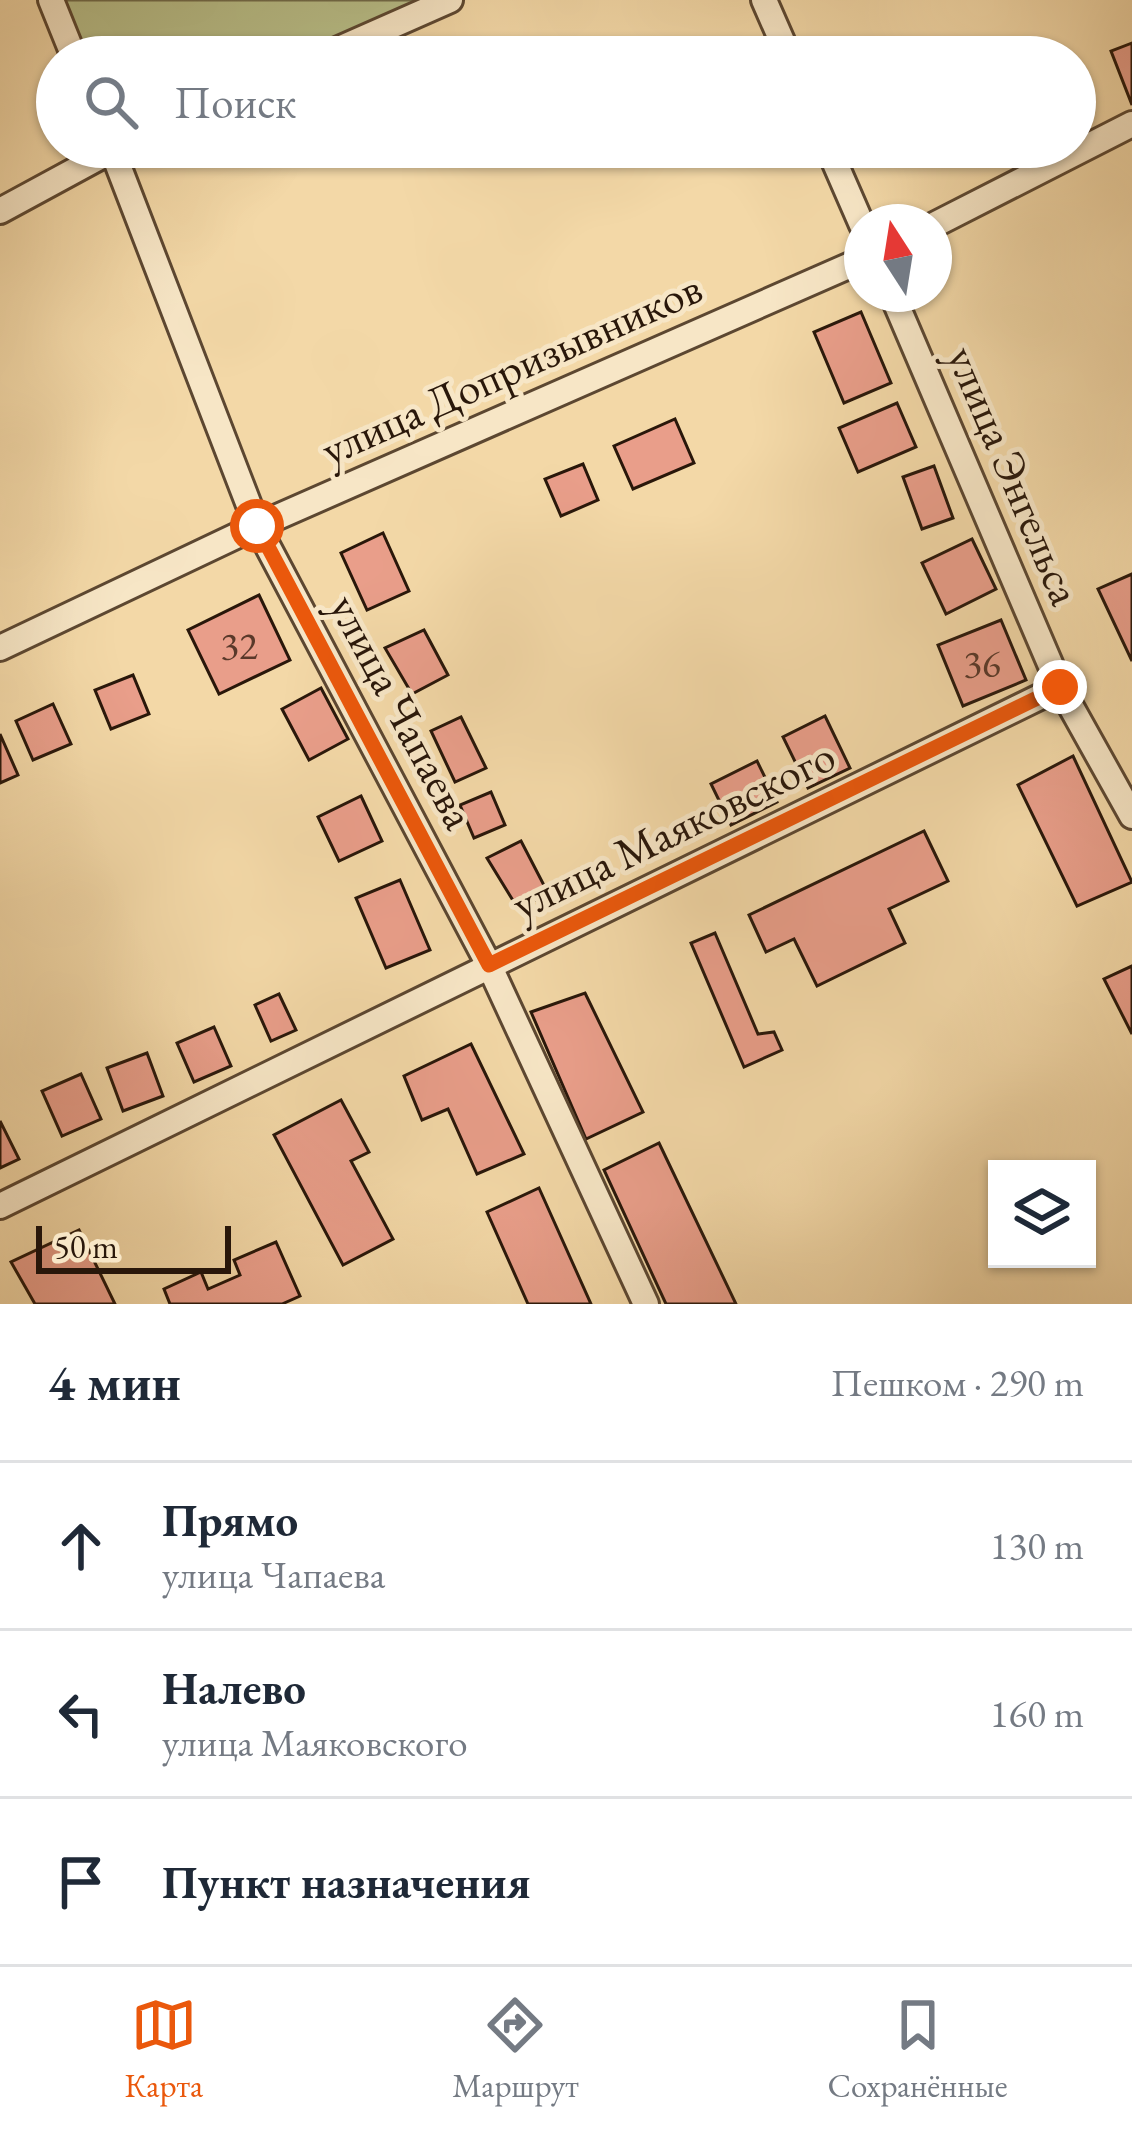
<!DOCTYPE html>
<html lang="ru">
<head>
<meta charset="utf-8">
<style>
	body { margin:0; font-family:"EB Garamond",serif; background:#f6f6f7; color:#1f2937 }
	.controls { position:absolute; right:36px; bottom:36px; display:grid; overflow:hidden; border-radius:0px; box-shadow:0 3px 9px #0004 }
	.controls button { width:108px; height:108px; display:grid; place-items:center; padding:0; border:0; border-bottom:3px solid #e0e1e3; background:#fff; color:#1f2937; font:60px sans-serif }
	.compass { position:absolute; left:844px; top:204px; width:108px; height:108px; border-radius:50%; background:#fff; box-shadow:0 3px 9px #0004; rotate:348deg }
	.scale { position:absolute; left:36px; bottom:30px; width:195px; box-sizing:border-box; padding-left:12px; border:6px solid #29170a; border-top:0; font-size:33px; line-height:42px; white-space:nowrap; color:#29170a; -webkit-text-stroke:9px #f7e6c6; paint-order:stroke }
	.stop { position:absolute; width:36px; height:36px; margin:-27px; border:9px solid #ea580c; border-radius:50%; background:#fff }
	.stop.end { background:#ea580c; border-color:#fff; box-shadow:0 3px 12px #0008 }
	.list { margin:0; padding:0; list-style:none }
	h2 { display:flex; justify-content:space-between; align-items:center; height:156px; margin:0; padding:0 48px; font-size:51px }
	h2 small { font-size:39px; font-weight:400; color:#747a83 }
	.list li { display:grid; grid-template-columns:78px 1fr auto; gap:36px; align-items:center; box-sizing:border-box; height:168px; padding:0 48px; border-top:3px solid #e0e1e3 }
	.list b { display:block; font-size:45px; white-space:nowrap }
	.list p { margin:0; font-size:39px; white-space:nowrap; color:#747a83 }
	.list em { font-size:39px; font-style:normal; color:#747a83 }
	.icon { flex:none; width:66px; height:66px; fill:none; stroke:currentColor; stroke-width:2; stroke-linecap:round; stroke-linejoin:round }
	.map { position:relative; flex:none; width:1132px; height:1304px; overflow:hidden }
	.search { position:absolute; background:#fff; box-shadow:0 3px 9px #0004; left:36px; right:36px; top:36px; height:132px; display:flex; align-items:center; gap:30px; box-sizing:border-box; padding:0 42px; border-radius:66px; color:#747a83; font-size:45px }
	.sheet { height:660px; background:#fff }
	nav { display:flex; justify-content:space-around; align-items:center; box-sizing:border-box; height:168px; border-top:3px solid #e0e1e3; background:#fff; font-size:33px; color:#747a83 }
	nav a { display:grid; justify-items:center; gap:6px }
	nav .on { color:#ea580c }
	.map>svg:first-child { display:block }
</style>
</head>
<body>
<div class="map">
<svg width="1132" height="1304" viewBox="0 0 1132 1304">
	<rect width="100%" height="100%" fill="#f3d8a7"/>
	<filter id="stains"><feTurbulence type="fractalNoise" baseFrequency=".00167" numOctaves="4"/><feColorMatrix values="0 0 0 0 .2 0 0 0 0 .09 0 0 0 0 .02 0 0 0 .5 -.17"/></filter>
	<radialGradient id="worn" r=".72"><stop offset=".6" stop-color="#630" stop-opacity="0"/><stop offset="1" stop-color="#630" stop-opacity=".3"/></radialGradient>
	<polygon fill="#b8bf89" stroke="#706b4a" stroke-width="3" points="51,0 451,0 322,57 74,57"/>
	<g fill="#e99e8a" stroke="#29170a" stroke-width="3">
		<polygon points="1132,43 1132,105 1111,51"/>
		<polygon points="861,312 891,383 844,403 814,332"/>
		<polygon points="897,403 916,447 858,472 839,428"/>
		<polygon points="675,419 694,463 633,489 614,446"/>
		<polygon points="583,464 598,500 561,516 545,479"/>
		<polygon points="934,466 953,518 922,529 903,477"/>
		<polygon points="383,533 409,591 367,610 341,553"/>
		<polygon points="972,539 996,589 946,614 922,563"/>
		<polygon points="1132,574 1132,661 1098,589"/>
		<polygon points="259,595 290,660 219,694 188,630"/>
		<polygon points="1001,620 1026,680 963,706 938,645"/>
		<polygon points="424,630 448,675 412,694 385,648"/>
		<polygon points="133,675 149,714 111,729 95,690"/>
		<polygon points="321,688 348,739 309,760 282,709"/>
		<polygon points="53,704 71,744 33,760 16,721"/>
		<polygon points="825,716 850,768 808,788 783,737"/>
		<polygon points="461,717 486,768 455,782 431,731"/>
		<polygon points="0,734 18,775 0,783"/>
		<polygon points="1073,756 1132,882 1077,906 1018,785"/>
		<polygon points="757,761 777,802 731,825 711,784"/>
		<polygon points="491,792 505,825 474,838 460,805"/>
		<polygon points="361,796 382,841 339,861 318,817"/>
		<polygon points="924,831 948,881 889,909 905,943 817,986 794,939 766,952 749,915"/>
		<polygon points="521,841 549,895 517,907 487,858"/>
		<polygon points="400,880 430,950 386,968 356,898"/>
		<polygon points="715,933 758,1034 774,1032 782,1050 744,1067 691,943"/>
		<polygon points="1132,966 1132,1034 1104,979"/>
		<polygon points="585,993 643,1112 586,1139 531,1012"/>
		<polygon points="279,994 296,1030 271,1041 255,1005"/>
		<polygon points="214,1027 231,1066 194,1082 177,1043"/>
		<polygon points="471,1044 524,1154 477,1174 448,1109 422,1120 404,1076"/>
		<polygon points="147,1053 163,1096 123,1111 107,1068"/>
		<polygon points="81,1074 101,1119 62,1136 42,1091"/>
		<polygon points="341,1100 369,1152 351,1161 393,1239 343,1265 274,1135"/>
		<polygon points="0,1121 19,1159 0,1168"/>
		<polygon points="659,1143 736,1304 666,1304 604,1170"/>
		<polygon points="539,1188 591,1304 528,1304 487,1212"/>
		<polygon points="79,1230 115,1304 35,1304 11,1262"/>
		<polygon points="276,1242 300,1296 282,1304 170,1304 164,1289 201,1272 208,1289 240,1275 234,1260"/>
	</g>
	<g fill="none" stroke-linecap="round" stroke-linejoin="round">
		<g stroke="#5c4731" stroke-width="30">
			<g id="street">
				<polyline points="51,0 74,57"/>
				<polyline points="764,0 789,57"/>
				<polyline points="321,57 450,0"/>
				<polyline points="111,147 257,526 489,965 646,1304"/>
				<polyline points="828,147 862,225"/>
				<polyline points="0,211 118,147"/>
				<polyline points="934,225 1132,124"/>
				<polyline points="892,294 1060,687 1132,816"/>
				<polyline points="0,648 257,526 862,260"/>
				<polyline points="0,1206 1060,687"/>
			</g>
		</g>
		<use href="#street" stroke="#f7e6c6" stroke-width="24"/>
	</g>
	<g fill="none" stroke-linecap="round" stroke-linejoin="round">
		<polyline stroke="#ea580c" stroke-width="15" points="257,526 489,965 1060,687"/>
	</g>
	<g text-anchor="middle" stroke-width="10" stroke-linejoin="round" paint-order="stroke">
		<g font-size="39" fill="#59392a">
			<text x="239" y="659">32</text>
			<text x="982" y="677">36</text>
		</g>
		<g font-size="45" fill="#29170a" stroke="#f7e6c6">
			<text transform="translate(511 368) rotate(-24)" y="16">улица Допризывников</text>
			<text transform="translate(1015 475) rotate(67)" y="16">улица Энгельса</text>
			<text transform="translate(403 711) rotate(62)" y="16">улица Чапаева</text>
			<text transform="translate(673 829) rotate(-26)" y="16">улица Маяковского</text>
		</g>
	</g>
	<rect width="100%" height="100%" filter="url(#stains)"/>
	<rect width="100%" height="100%" fill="url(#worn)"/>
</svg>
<div class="controls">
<button><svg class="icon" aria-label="layers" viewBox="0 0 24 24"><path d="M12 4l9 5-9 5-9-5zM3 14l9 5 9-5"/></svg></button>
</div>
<svg class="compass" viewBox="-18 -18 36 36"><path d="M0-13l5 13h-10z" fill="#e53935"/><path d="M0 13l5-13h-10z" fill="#747a83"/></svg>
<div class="scale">50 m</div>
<div class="stop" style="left:257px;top:526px"></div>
<div class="stop end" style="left:1060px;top:687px"></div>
<div class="search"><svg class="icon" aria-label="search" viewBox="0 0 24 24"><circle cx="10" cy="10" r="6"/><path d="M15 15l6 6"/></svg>Поиск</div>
</div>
<section class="sheet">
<h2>4 мин<small>Пешком · 290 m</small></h2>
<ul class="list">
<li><svg class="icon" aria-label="ahead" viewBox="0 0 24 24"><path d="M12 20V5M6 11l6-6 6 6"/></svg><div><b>Прямо</b><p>улица Чапаева</p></div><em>130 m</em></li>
<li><svg class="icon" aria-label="left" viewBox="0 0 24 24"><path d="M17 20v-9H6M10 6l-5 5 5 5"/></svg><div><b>Налево</b><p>улица Маяковского</p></div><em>160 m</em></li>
<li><svg class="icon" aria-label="arrive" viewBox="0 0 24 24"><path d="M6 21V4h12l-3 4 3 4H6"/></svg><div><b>Пункт назначения</b></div></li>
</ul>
</section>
<nav>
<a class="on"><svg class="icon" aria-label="map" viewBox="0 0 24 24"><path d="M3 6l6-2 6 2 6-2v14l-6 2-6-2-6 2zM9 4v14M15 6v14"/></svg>Карта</a>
<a><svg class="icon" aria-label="directions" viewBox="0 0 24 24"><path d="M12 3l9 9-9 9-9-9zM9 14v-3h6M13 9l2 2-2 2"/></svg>Маршрут</a>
<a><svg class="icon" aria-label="saved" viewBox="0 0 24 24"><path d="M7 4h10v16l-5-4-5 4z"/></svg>Сохранённые</a>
</nav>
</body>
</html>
